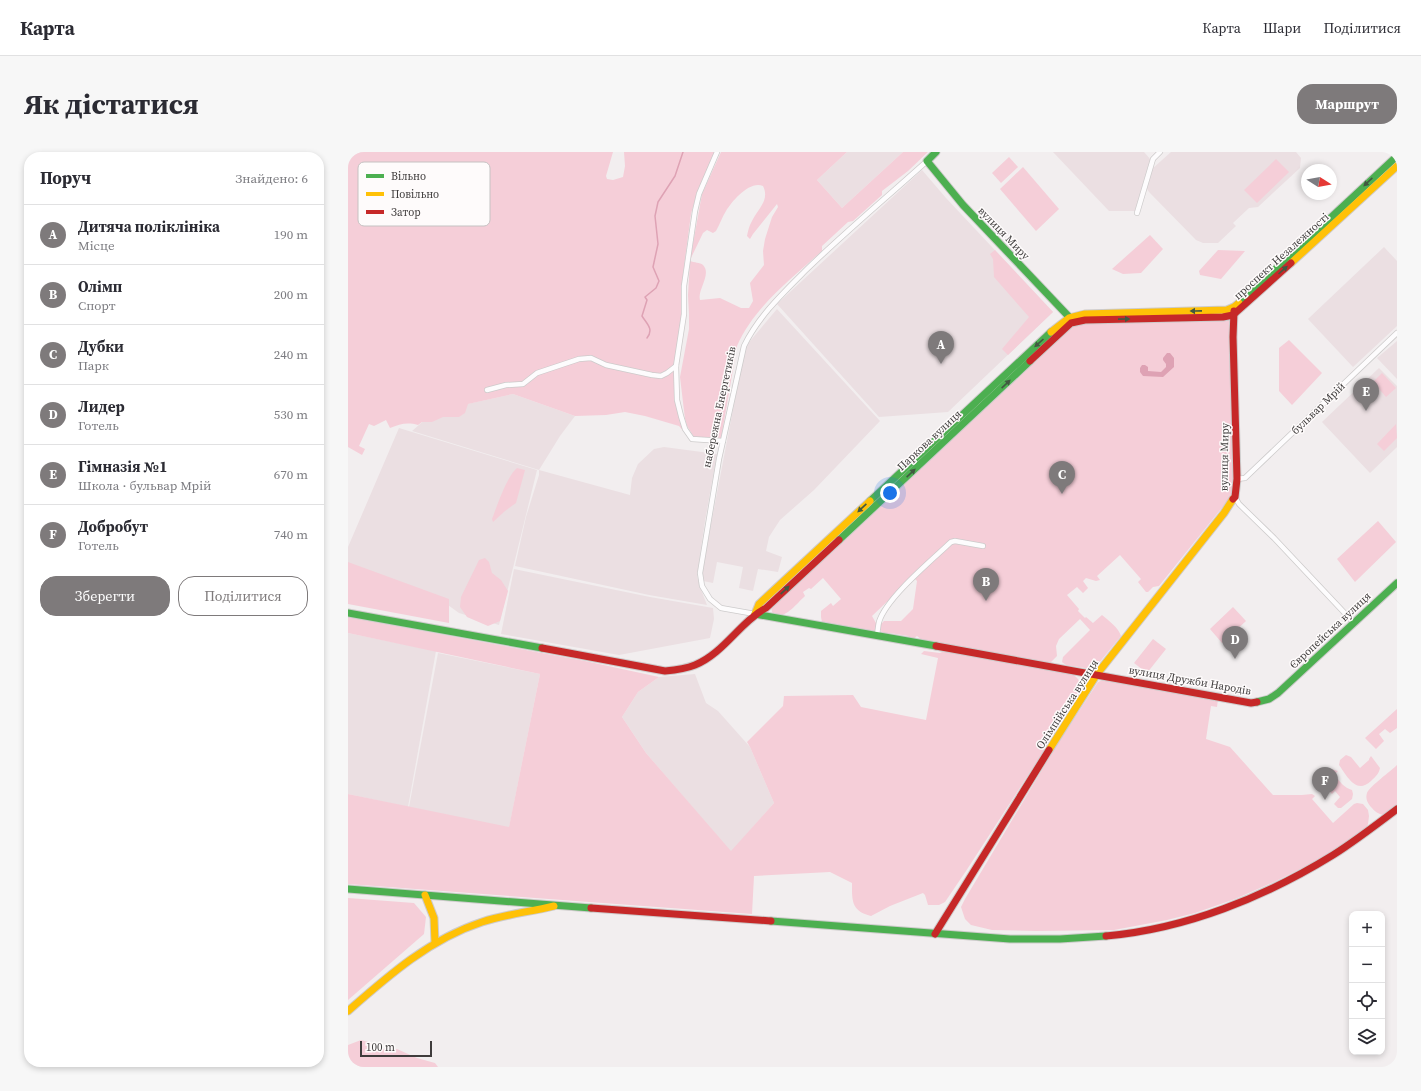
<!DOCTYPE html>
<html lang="uk">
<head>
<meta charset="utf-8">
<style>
	body { margin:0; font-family:"Source Serif 4",serif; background:#f7f7f7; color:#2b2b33 }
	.controls { position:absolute; right:12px; bottom:12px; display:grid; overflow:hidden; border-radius:8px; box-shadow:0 2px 6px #0003 }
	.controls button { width:36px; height:36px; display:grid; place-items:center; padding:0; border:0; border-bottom:1px solid #e1e1e2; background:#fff; color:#2b2b33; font:20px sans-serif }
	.compass { position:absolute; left:953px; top:12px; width:36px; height:36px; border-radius:50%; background:#fff; box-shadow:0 2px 6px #0003; rotate:101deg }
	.scale { position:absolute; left:12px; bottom:10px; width:72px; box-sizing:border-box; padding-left:4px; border:2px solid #3f3c3c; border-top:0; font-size:11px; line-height:14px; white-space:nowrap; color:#3f3c3c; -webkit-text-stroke:3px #fefbfb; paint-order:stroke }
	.you { position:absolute; left:542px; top:341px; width:14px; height:14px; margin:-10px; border:3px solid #fff; border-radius:50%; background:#1a73e8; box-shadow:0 0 0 6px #1a73e833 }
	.badge { display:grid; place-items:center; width:26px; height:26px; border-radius:50%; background:#7e7a7b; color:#fff; font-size:13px; font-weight:700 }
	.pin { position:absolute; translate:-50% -33px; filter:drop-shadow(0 1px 2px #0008) }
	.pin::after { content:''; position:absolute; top:21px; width:14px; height:12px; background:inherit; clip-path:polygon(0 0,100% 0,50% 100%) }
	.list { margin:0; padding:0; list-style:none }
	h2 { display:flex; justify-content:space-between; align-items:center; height:52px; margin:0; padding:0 16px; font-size:17px }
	h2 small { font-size:13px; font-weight:400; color:#7c7c81 }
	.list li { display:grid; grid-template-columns:26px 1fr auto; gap:12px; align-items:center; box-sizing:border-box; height:60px; padding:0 16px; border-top:1px solid #e1e1e2 }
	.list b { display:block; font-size:15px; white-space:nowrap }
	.list p { margin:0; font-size:13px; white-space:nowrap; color:#7c7c81 }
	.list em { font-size:13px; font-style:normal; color:#7c7c81 }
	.actions { display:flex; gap:8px; padding:12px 16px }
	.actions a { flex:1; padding:9px 0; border:1px solid #7e7a7b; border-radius:16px; text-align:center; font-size:14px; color:#7e7a7b }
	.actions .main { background:#7e7a7b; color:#fff }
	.icon { flex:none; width:22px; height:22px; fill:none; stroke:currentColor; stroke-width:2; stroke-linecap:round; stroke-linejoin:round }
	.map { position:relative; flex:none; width:1049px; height:915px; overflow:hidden; border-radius:16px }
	header { display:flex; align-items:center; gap:24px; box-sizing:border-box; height:56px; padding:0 20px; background:#fff; border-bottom:1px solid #e1e1e2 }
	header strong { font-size:19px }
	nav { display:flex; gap:22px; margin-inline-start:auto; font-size:14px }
	.intro { display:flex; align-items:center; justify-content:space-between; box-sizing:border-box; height:96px; padding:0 24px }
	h1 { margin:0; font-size:28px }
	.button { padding:10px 18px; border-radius:16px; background:#7e7a7b; color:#fff; font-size:14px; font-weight:700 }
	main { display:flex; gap:24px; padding:0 24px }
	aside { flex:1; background:#fff; border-radius:16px; box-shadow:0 2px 6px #0003 }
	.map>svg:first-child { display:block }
</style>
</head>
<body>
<header>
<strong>Карта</strong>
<nav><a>Карта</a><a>Шари</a><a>Поділитися</a></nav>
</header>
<div class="intro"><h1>Як дістатися</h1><a class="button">Маршрут</a></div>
<main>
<aside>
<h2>Поруч<small>Знайдено: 6</small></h2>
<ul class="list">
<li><span class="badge">A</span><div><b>Дитяча поліклініка</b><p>Місце</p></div><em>190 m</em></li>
<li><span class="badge">B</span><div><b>Олімп</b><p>Спорт</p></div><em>200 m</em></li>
<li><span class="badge">C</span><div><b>Дубки</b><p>Парк</p></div><em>240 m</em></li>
<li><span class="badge">D</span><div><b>Лидер</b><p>Готель</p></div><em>530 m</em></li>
<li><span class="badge">E</span><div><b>Гімназія №1</b><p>Школа · бульвар Мрій</p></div><em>670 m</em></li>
<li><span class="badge">F</span><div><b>Добробут</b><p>Готель</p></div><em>740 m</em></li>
</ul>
<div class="actions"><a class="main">Зберегти</a><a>Поділитися</a></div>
</aside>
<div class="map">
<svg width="1049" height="915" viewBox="0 0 1049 915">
	<rect width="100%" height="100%" fill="#f2eeef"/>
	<g fill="#ebdfe2">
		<polygon points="499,0 555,0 494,56 469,28"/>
		<polygon points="705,0 796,0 803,8 787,59 761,59"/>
		<polygon points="823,0 948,0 953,6 952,16 910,55 901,56 885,71 888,74 870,91 855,91 848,88 801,40 799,37 799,32 804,17"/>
		<polygon points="574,18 598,46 705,160 600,260 531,265 429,152"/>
		<polygon points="1036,95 1049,109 1049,174 1005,215 960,167"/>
		<polygon points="429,157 532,269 466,338 432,368 421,385 418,399 434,405 430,420 410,417 405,439 391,436 395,415 369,410 365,431 355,429 355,414 397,195"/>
		<polygon points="1049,189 1049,227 1029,206"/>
		<polygon points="1031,216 1049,234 1049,295 1022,321 974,270"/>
		<polygon points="165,242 227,264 212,284 191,318 282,343 284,326 290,312 306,297 316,295 369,302 357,369 349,424 352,435 359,453 301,443 167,414 178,365 191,323 191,318 64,279 87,259"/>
		<polygon points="51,276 189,318 151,473 111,461 93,448 0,417 0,395"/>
		<polygon points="166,417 302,445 365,456 366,467 362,486 271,503 153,482"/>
		<polygon points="0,481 88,499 60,655 0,642"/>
		<polygon points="90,501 192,522 161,676 61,655"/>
		<polygon points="347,522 358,551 370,559 402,595 426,651 383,700 298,601 274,565 290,540 311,525"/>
	</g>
	<g fill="#f5ced8">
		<path d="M 0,0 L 265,0 L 258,24 L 259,27 L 265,28 L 275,25 L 277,14 L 276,0 L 367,0 L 349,41 L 343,62 L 336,115 L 334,133 L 335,154 L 330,205 L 330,251 L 338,282 L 331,274 L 297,264 L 277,260 L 258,263 L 227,264 L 165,242 L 120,252 L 117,261 L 111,265 L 95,265 L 84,270 L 74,270 L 70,273 C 59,270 52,272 42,276 L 38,268 L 26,274 L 21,272 L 11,294 L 17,297 L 14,303 L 0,295 Z"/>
		<path d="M 373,0 L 499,0 L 469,28 L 494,56 L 555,0 L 580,0 L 560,19 L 534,39 L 534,43 L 505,69 L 500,70 L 474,94 L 474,99 C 443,127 406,155 389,194 L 373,287 L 346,285 L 339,274 L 337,267 L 332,225 L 341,177 L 341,162 L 340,143 L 342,109 C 346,111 352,110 355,113 C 364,122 349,138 352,148 L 372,146 L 393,156 L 401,156 L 405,149 L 402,131 L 416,113 L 415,99 L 417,87 L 424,65 L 430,55 L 429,52 L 405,82 L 402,87 L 399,84 C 400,79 401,74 404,69 C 410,57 422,48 415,34 C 402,28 384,49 378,59 C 374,65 372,72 368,79 L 365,81 L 359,78 L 355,81 L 342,108 L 354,42 Z"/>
		<polygon points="661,5 670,15 653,31 644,21"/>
		<polygon points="928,7 941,20 909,51 896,38"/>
		<polygon points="675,15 711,57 688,79 652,37"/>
		<polygon points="802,83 815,97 793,121 775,122 764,117"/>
		<polygon points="647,98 705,160 660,203 654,197 681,165 646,125 645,107 642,102"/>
		<polygon points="870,98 897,99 873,127 852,123 851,119"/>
		<path d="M 882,166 L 886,329 L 884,340 L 881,347 L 811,434 L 805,435 L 800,440 L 798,440 L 790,430 L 793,427 L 772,403 L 749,424 L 752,428 L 748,429 L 738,426 L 735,429 L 740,436 L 735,441 L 729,435 L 719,443 L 731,457 L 730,459 L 737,466 L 738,465 L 745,471 L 754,463 C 761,469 770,475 773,484 L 746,517 L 743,517 L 718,513 L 714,510 L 715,505 L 742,478 L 732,467 L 711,487 L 708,494 L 709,504 L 702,511 L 575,489 L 569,484 L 565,487 L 562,486 L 560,484 L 542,481 L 539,483 L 535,482 L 532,477 L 533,472 L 536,469 L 553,469 L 565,457 L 569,429 L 565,425 L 524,464 L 529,473 L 526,480 L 474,470 L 473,465 L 473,459 L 483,451 L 485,454 L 493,447 L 475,426 L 463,437 L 461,436 L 455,440 L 457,444 C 449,451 435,471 424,460 L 423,454 L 724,174 L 733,171 Z"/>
		<polygon points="941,188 974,221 944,253 931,239 931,196"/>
		<polygon points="1034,221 1048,236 1038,245 1025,230"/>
		<polygon points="1048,272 1049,286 1036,299 1029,292"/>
		<path d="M 169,316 L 177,318 L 168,351 L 157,359 L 145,370 L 144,367 C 149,354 159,324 169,316 Z"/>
		<polygon points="1030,369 1048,390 1007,430 989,407"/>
		<polygon points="137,406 141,410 144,421 153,428 160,439 152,469 140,474 119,465 112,455 113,445 131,408"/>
		<polygon points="0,410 101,447 101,471 0,452"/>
		<polygon points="885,455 898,469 874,491 862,477"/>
		<path d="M 0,465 L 237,509 L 311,525 L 290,540 L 274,565 L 298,601 L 383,699 L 426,651 L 402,595 L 399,590 L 435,554 L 436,544 L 505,543 L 513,555 L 578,568 L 590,506 L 573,502 L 576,499 L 592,501 L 596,499 L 722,521 C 731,525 735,533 732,543 L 618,719 L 597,750 L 591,753 L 580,753 L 577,743 L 575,741 L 542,754 L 523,764 C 503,759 504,748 504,731 L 482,720 L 406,724 L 404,762 L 0,732 L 0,642 L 161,675 L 192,522 L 0,481 Z"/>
		<polygon points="805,487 818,497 799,521 786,511"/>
		<polygon points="755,528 870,547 869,555 863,554 858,587 882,595 925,643 954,643 964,642 967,644 964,647 985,671 1006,652 1009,651 1015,652 1020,658 1021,664 1020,672 1017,679 981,703 926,730 887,747 847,761 819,768 766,778 688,779 644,778 623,773 617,767 613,755 617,747 707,596 750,530"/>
		<polygon points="1049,557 1049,576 1042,581 1037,577 1031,582 1036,589 1028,597 1017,586"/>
		<path d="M 998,603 L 1003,605 L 1012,616 L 1021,608 L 1021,607 L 1023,604 L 1032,616 C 1031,622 1027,625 1023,629 C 1008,643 999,624 991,613 L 992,608 Z"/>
		<path d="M 1049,613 L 1049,653 L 1037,663 C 1032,663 1027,660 1024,656 C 1020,652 1017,647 1019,641 C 1022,634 1043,619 1049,613 Z"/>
		<path d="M 983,617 L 990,619 L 987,622 C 990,629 997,636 1004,638 L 1005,642 L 1004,647 L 993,656 L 990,656 L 986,652 L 992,645 L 987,639 L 984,642 L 975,632 L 975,624 Z"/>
		<polygon points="0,746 66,751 78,765 76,782 0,848"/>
		<polygon points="13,888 20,890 35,897 49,897 69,906 87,911 90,915 0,915 0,893"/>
	</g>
	<polygon fill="#dea2b4" points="819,201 822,201 826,206 826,215 815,225 795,224 792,220 792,216 794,213 797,213 800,215 800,219 813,220 818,215 818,212 815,208 815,206"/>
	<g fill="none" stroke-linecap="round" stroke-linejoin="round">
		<path stroke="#dea2b4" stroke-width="1.5" d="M 299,186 C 306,177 299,172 294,164 L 299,148 L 297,145 L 308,136 L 311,129 L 305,115 L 310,92 L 307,64 L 310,50 L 327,24 L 335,0"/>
		<g stroke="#cdcbcb" stroke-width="6">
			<g id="street">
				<polyline points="369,0 351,42 347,59 336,134 336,162 328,214 329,248 333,264 337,277 344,287 375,289"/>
				<polyline points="789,61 805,7 812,0"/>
				<polyline points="139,238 158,233 175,232 189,221 231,207 243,206 258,213 304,223 313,224 319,221 328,214"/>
				<polyline points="889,327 897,326 1049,181"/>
				<polyline points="887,345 891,352 926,386 1006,471"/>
				<path d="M 407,462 L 373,456 L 362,447 L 354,434 L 352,421 L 371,307 L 396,194 C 410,165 434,142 457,119 C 496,81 538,46 579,9"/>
				<path d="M 529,482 C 530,478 530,474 531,470 C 538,446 584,408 603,390 L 607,389 L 635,394"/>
			</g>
		</g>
		<g stroke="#cdcbcb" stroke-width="9">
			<g id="fast">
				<polyline points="588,0 579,9 615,53 724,168"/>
				<polyline points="891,151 1049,4"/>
				<polyline points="522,349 703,180"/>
				<polyline points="491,388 682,209"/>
				<polyline points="0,461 194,496"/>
				<polyline points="407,462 588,494"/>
				<polyline points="909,550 921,547 930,541 1049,431"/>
				<polyline points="0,737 243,756"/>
				<polyline points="423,769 662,787 712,787 758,784"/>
			</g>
		</g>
		<g stroke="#cdcbcb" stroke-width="9">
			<g id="slow">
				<polyline points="943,111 1049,14"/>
				<polyline points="703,180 721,166 737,162 879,158 886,155 891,151"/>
				<polyline points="407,462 411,452 522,349"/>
				<polyline points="701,598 749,522 876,361 885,347"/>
				<polyline points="77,743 86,766 87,791"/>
				<path d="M 0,859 C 41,823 82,787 134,770 C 158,762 182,760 206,754"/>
			</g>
		</g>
		<g stroke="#cdcbcb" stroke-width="9">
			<g id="jam">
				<polyline points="682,209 723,171 737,168 875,165 885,163 943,111"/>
				<polyline points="885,347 887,345 889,327 885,185 886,159"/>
				<polyline points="588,494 903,551 909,550"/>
				<path d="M 194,496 L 317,519 C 328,518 337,517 347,513 C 376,501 392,470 418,456 L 491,388"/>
				<polyline points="243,756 423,769"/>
				<polyline points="587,782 701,598"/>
				<path d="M 758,784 C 838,777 917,745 985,703 C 1007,689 1028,673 1049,657"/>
			</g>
		</g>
		<use href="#street" stroke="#fdfcfd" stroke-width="4.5"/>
		<use href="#fast" stroke="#4caf50" stroke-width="7"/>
		<use href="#slow" stroke="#ffc107" stroke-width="7"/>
		<use href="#jam" stroke="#c62828" stroke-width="7"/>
	</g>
	<defs><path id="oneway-solid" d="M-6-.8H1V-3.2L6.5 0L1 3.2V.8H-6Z"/></defs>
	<g fill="#425941">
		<use href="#oneway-solid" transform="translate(1020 30) rotate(137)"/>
		<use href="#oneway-solid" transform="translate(935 118) rotate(-42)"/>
		<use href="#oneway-solid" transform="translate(848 159) rotate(179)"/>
		<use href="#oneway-solid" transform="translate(776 167) rotate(-1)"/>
		<use href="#oneway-solid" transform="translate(691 191) rotate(138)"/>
		<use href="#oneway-solid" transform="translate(658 232) rotate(-43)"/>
		<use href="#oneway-solid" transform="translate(563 321) rotate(-43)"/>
		<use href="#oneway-solid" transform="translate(514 356) rotate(137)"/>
		<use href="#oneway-solid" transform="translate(437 438) rotate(-43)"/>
	</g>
	<g text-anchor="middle" stroke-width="3" stroke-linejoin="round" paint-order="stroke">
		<g font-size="11" fill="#3f3c3c" stroke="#fefbfb">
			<text transform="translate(656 81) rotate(46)" y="4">вулиця Миру</text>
			<text transform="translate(933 104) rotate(-42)" y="4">проспект Незалежності</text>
			<text transform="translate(371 255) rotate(-78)" y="4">набережна Енергетиків</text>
			<text transform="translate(970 256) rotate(-44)" y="4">бульвар Мрій</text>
			<text transform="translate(581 288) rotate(-43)" y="4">Паркова вулиця</text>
			<text transform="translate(876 305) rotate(-89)" y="4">вулиця Миру</text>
			<text transform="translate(982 478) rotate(-43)" y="4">Європейська вулиця</text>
			<text transform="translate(842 528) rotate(10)" y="4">вулиця Дружби Народів</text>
			<text transform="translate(719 552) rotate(-57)" y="4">Олімпійська вулиця</text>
		</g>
	</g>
	<rect x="10" y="10" width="132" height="64" rx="6" fill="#fefbfb" stroke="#c5c2c2" stroke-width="1"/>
	<rect x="18" y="22" width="18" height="4" fill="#4caf50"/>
	<rect x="18" y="40" width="18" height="4" fill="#ffc107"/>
	<rect x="18" y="58" width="18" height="4" fill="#c62828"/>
	<g font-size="11" fill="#3f3c3c">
		<text x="43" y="28">Вільно</text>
		<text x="43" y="46">Повільно</text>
		<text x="43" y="64">Затор</text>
	</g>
</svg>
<div class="controls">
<button>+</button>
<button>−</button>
<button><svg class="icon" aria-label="locate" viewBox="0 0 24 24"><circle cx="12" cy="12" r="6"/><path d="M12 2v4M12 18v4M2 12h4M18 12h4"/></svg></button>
<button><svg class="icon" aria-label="layers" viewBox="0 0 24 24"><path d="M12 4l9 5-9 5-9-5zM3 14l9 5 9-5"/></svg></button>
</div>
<svg class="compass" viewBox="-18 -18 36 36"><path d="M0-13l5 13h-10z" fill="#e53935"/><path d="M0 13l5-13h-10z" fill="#7c7c81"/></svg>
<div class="scale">100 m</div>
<div class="you"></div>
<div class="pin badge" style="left:593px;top:212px">A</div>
<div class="pin badge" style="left:638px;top:449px">B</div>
<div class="pin badge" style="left:714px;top:342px">C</div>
<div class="pin badge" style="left:887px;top:507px">D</div>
<div class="pin badge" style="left:1018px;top:259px">E</div>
<div class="pin badge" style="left:977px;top:648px">F</div>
</div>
</main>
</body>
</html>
